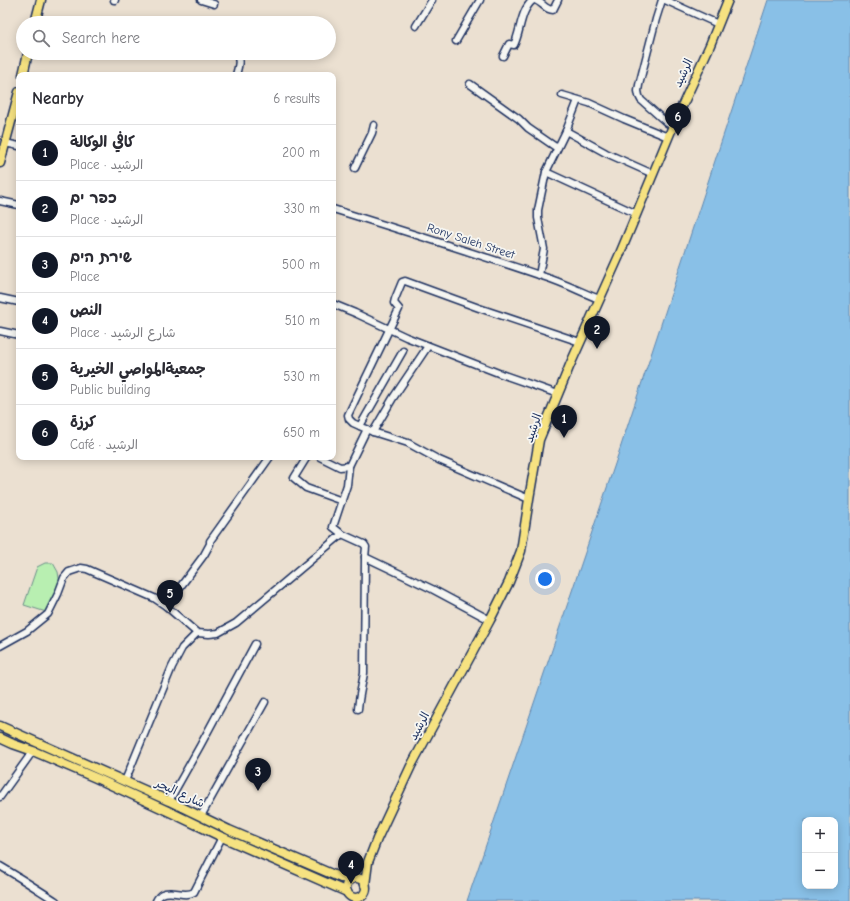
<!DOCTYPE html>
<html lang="en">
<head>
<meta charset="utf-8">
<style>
	body { margin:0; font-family:"Comic Neue","Playpen Sans Arabic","Playpen Sans Hebrew",sans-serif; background:#f2f2f3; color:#2b2b33 }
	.controls { position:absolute; right:12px; bottom:12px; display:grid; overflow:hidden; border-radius:8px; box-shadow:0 2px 10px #0003 }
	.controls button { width:36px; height:36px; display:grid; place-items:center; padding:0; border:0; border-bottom:1px solid #e1e1e2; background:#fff; color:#2b2b33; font:20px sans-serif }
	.you { position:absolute; left:545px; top:579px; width:14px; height:14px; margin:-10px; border:3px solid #fff; border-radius:50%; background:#1a73e8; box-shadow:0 0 0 6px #1a73e833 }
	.badge { display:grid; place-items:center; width:26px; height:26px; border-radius:50%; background:#111827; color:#fff; font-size:13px; font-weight:700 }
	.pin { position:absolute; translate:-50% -33px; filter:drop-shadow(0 1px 2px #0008) }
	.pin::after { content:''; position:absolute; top:21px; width:14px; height:12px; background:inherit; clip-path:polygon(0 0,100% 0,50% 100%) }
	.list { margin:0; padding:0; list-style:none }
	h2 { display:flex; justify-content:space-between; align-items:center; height:52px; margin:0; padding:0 16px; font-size:17px }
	h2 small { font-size:13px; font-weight:400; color:#7c7c81 }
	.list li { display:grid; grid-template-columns:26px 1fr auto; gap:12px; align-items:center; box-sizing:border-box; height:56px; padding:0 16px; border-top:1px solid #e1e1e2 }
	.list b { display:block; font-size:15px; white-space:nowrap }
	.list p { margin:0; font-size:13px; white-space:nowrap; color:#7c7c81 }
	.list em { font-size:13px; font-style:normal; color:#7c7c81 }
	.icon { flex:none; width:22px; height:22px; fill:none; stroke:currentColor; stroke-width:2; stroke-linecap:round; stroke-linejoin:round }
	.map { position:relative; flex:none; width:850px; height:901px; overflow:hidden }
	.search { position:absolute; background:#fff; box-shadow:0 2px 10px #0003; left:16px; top:16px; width:320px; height:44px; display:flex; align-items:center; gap:10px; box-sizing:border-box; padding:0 14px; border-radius:22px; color:#7c7c81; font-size:15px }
	.panel { position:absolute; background:#fff; box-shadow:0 2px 10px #0003; left:16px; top:72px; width:320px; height:388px; border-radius:8px }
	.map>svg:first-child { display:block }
</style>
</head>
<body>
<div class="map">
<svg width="850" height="901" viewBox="0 0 850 901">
	<rect width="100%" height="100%" fill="#ebe0d1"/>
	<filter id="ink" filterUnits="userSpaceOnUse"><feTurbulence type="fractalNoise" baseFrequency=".025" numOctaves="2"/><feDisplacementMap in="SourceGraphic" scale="8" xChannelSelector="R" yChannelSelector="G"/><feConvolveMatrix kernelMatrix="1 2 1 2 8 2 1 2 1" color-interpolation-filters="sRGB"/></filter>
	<g filter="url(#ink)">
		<polygon fill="#b8efb1" stroke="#6a8f88" points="45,563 53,563 58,572 60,584 46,612 24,605 37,567"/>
		<path fill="#89c0e7" stroke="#5d86b0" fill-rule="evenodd" d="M 768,0 L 850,0 L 850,901 L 467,901 L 615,464 ZM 805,820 L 835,820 L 835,886 L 805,886 Z"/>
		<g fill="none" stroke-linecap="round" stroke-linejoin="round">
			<g stroke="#1b2f5e" stroke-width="9">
				<g id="minor">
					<polyline points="114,0 115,0"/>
					<polyline points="201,0 214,4"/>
					<path d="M 535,0 C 542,2 545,10 553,10 L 558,0"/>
					<polyline points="662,0 656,19 639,85 638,91 639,96 641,100 667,123 673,126"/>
					<polyline points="665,0 718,24"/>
					<polyline points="36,19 59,23"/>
					<polyline points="416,26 432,0"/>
					<polyline points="456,41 480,0"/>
					<polyline points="110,53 120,53"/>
					<path d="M 503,56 L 509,44 L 514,45 C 521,31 520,11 533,0"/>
					<path d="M 236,75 C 238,67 241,60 236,53"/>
					<polyline points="470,84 519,119 528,128 557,148"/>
					<polyline points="562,95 589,103 624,119 668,137"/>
					<polyline points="566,131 606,153 653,174"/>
					<polyline points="5,143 19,146"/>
					<polyline points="355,168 372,133 374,125"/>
					<polyline points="546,172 637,214"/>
					<polyline points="0,201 19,205"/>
					<path d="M 333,209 C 404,231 475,253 545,277 C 564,283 581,292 599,299"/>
					<polyline points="539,275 544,249 538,218 538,210 546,172 566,131 578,100"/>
					<polyline points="0,298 19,302"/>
					<polyline points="333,304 355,313 406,337 501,374 558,394"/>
					<polyline points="0,331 19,335"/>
					<polyline points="360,426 403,351"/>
					<polyline points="373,432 393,398 428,346"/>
					<polyline points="307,457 294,478 306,488 342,501"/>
					<polyline points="320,457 340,467 349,466"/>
					<polyline points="529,499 439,460 408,443 373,432 353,423 349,419 348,415 399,309 394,303 395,299 402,282 405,281 479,308 580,342"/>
					<polyline points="365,557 432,589 490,620"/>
					<polyline points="166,606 204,555 210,544 210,541 270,457"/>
					<polyline points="0,646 27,631 48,614 58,594 64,578 69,572 81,568 87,569 117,582 154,598 166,606 197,633 209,634 218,633 236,623 342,534"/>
					<path d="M 358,709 C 359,697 362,685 364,673 L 365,557 L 366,547 L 364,544 L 342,534 L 333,527 L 347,485 L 349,466 L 367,429"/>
					<polyline points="125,781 172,667 182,648 197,633"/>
					<polyline points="0,797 33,751"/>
					<polyline points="169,801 200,746 255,644"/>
					<polyline points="201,816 265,702"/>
					<path d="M 0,866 C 19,877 37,889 56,901"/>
					<path d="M 156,901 C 157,899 160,895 162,894 C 172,889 185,898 194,892 L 222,837"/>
				</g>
			</g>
			<g stroke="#1b2f5e" stroke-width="11">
				<g id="major">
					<polyline points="35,23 41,0"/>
					<polyline points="23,75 28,53"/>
					<polyline points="0,163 19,92"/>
					<polyline points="0,726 169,801 229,830 341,878 352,879"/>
					<polyline points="0,738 13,744 33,751 96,778 172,813 222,837 347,892"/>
					<circle cx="356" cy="888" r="10"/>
					<polyline points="365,885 368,862 377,839 411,766 490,620 509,582 521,551 529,499 539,440 570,365 619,256 673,126 710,45 728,0"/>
				</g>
			</g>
			<use href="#minor" stroke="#f6f6f2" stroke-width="6"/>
			<use href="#major" stroke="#f6e281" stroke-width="8"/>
		</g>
	</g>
	<g text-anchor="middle" stroke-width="3.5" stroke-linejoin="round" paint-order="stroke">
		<g font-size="12" fill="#1b2f5e" stroke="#f6f6f2">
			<text transform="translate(683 73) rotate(-65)" y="4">الرشيد</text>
			<text transform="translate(471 241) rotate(18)" y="4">Rony Saleh Street</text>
			<text transform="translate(533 428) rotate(-71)" y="4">الرشيد</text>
			<text transform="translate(419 726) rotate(-62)" y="4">الرشيد</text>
			<text transform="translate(180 793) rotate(25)" y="4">شارع البحر</text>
		</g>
	</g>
</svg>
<div class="controls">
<button>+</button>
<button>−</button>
</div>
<div class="you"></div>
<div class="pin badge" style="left:564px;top:438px">1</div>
<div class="pin badge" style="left:597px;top:349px">2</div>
<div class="pin badge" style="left:258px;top:791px">3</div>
<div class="pin badge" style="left:351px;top:884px">4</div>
<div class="pin badge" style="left:170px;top:613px">5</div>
<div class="pin badge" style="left:678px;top:136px">6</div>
<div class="search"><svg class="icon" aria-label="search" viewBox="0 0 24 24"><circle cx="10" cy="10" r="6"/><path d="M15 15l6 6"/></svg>Search here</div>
<section class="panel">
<h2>Nearby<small>6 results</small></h2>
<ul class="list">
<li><span class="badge">1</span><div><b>كافي الوكالة</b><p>Place · الرشيد</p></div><em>200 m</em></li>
<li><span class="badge">2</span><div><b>כפר ים</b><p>Place · الرشيد</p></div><em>330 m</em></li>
<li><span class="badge">3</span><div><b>שירת הים</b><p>Place</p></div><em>500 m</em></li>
<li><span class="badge">4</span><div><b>النص</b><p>Place · شارع الرشيد</p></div><em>510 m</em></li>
<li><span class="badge">5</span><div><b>جمعيةالمواصي الخيرية</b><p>Public building</p></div><em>530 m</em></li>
<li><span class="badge">6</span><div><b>كرزة</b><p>Café · الرشيد</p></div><em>650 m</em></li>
</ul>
</section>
</div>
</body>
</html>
